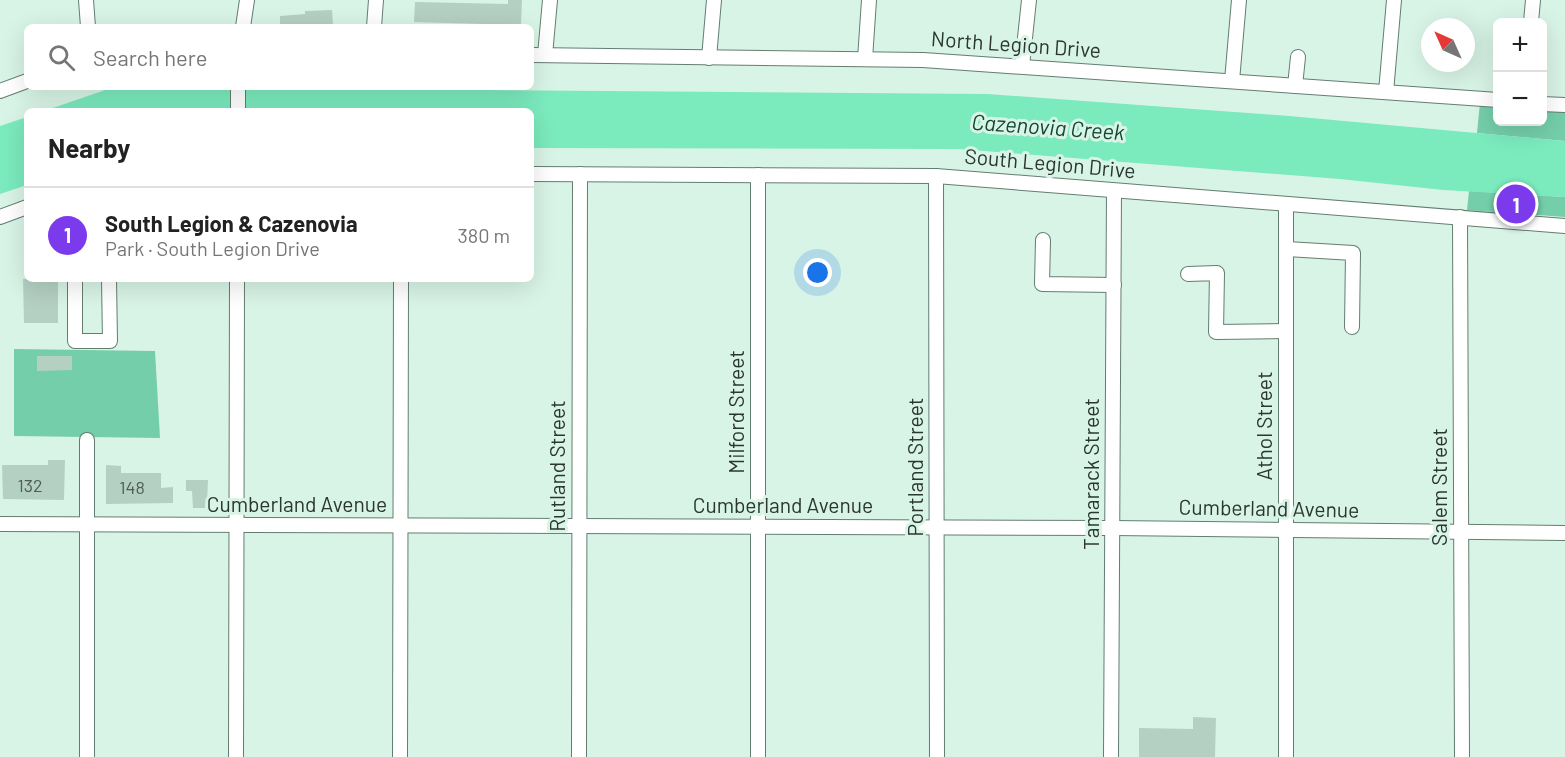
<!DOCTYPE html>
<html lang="en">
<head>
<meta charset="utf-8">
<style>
	body { margin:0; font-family:Barlow,sans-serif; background:#f2f2f2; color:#222 }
	.controls { position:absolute; right:18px; top:18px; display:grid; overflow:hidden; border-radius:9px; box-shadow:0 6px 24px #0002 }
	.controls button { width:54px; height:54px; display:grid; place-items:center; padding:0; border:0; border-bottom:2px solid #e0e0e0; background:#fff; color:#222; font:30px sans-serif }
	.compass { position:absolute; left:1421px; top:18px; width:54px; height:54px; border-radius:50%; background:#fff; box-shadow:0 6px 24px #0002; rotate:315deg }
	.you { position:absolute; left:818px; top:273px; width:21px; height:21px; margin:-15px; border:4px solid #fff; border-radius:50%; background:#1a73e8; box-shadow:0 0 0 9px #1a73e833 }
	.badge { display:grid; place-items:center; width:39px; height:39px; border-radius:50%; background:#7c3aed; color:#fff; font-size:20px; font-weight:700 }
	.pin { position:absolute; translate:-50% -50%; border:3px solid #fff; box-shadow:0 2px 6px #0006 }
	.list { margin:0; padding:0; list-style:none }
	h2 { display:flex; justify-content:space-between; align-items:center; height:78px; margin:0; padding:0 24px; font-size:26px }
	h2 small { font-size:20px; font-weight:400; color:#767676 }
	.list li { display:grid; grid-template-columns:39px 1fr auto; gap:18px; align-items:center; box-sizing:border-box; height:96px; padding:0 24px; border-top:2px solid #e0e0e0 }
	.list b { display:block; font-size:22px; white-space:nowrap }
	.list p { margin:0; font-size:20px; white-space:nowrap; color:#767676 }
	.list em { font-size:20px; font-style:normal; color:#767676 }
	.icon { flex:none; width:33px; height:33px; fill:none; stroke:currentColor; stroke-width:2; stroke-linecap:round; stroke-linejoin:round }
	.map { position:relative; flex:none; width:1565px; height:757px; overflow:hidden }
	.search { position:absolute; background:#fff; box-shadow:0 6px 24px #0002; left:24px; top:24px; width:510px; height:66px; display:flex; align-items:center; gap:15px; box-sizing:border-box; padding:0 21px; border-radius:9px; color:#767676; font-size:22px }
	.panel { position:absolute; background:#fff; box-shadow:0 6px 24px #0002; left:24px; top:108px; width:510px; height:174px; border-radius:9px }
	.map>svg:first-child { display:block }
</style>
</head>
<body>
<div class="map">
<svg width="1565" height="757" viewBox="0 0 1565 757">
	<rect width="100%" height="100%" fill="#d8f4e6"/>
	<g fill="#74cea9">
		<polygon points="1480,103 1497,105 1498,122 1542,122 1543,109 1565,112 1565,141 1477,133"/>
		<polygon points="1469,191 1565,197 1565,217 1467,210"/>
		<polygon points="14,349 155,351 160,438 14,436"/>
	</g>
	<g fill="#7beabd">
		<polygon points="114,87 987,94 1289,116 1565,141 1565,197 1443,190 1340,179 959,149 531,148 531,111 44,111"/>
		<polygon points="27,117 27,185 0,194 0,126"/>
	</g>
	<g fill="#b4d0c2">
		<polygon points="508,0 522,0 521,25 414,22 415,2 508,4"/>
		<polygon points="332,10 333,25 280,27 280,16 305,14 305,11"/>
		<polygon points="23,279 58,279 58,323 24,323"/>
		<polygon points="37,356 72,356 72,370 37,371"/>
		<polygon points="48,460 65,460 64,500 3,499 2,465 48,465"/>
		<polygon points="106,465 121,466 121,473 161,473 161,488 173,487 173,503 106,504"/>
		<polygon points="186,480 208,480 207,503 205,504 205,508 193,508 192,491 186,491"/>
		<polygon points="1193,717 1216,718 1215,757 1139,757 1139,728 1193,729"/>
	</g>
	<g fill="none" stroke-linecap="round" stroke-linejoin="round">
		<g stroke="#647d71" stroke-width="16">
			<g id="minor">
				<polyline points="86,0 88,27"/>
				<polyline points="1531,22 1533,0"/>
				<polyline points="243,27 247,0"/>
				<polyline points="374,27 376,0"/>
				<polyline points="531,55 923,60 1498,100"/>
				<polyline points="545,55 550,0"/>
				<polyline points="709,58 714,0"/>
				<polyline points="865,59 869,0"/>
				<polyline points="1022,66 1029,0"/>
				<polyline points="1232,81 1239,0"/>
				<polyline points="1295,86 1298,57"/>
				<polyline points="0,91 27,81"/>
				<polyline points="1386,92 1394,0"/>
				<polyline points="1542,104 1565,105"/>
				<polyline points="238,111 238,87"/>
				<polyline points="531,174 936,176 1565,226"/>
				<polyline points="758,175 758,757"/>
				<polyline points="936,176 937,757"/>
				<polyline points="0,217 27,207"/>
				<polyline points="1460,217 1462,757"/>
				<polyline points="1043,240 1042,284 1114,285"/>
				<polyline points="1287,249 1353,253 1352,327"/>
				<polyline points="1188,274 1217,273 1216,332 1286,331"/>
				<polyline points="75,279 75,341 110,341 109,279"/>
				<polyline points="87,440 87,757"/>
				<polyline points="0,524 1112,528 1565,533"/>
				<polyline points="236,757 237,279"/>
				<polyline points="400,757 401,279"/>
				<polyline points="579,757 580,174"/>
				<polyline points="1111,757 1114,191"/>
				<polyline points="1286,757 1286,204"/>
			</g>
		</g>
		<use href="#minor" stroke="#fff" stroke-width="14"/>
	</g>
	<g text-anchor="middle" stroke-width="6" stroke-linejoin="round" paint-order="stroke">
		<g font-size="18" fill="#4d5c55">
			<text x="30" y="492">132</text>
			<text x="132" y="494">148</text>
		</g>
		<g font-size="21" fill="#2b3631" stroke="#d8f4e6">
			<text transform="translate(1016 45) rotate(4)" y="7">North Legion Drive</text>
			<text transform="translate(1050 164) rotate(5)" y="7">South Legion Drive</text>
			<text transform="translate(737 412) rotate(-90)" y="7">Milford Street</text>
			<text transform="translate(1265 426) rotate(-90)" y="7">Athol Street</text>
			<text transform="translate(558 466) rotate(-90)" y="7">Rutland Street</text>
			<text transform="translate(916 467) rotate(-90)" y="7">Portland Street</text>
			<text transform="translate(1092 474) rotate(-90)" y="7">Tamarack Street</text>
			<text transform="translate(1440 487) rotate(-90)" y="7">Salem Street</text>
			<text x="297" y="512">Cumberland Avenue</text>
			<text x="783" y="513">Cumberland Avenue</text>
			<text transform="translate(1269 509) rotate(1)" y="7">Cumberland Avenue</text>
		</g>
		<g font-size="22" font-style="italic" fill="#164634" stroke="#d8f4e6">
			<text transform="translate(1048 127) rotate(4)" y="8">Cazenovia Creek</text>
		</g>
	</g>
</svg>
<div class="controls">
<button>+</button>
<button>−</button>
</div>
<svg class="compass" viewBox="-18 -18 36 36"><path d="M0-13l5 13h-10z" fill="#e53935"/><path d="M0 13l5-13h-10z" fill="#767676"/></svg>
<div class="you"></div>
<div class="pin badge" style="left:1516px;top:204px">1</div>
<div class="search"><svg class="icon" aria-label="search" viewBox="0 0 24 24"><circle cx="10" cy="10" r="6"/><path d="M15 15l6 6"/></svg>Search here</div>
<section class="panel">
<h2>Nearby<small></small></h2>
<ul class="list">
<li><span class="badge">1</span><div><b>South Legion &amp; Cazenovia</b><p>Park · South Legion Drive</p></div><em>380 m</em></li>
</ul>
</section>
</div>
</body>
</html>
